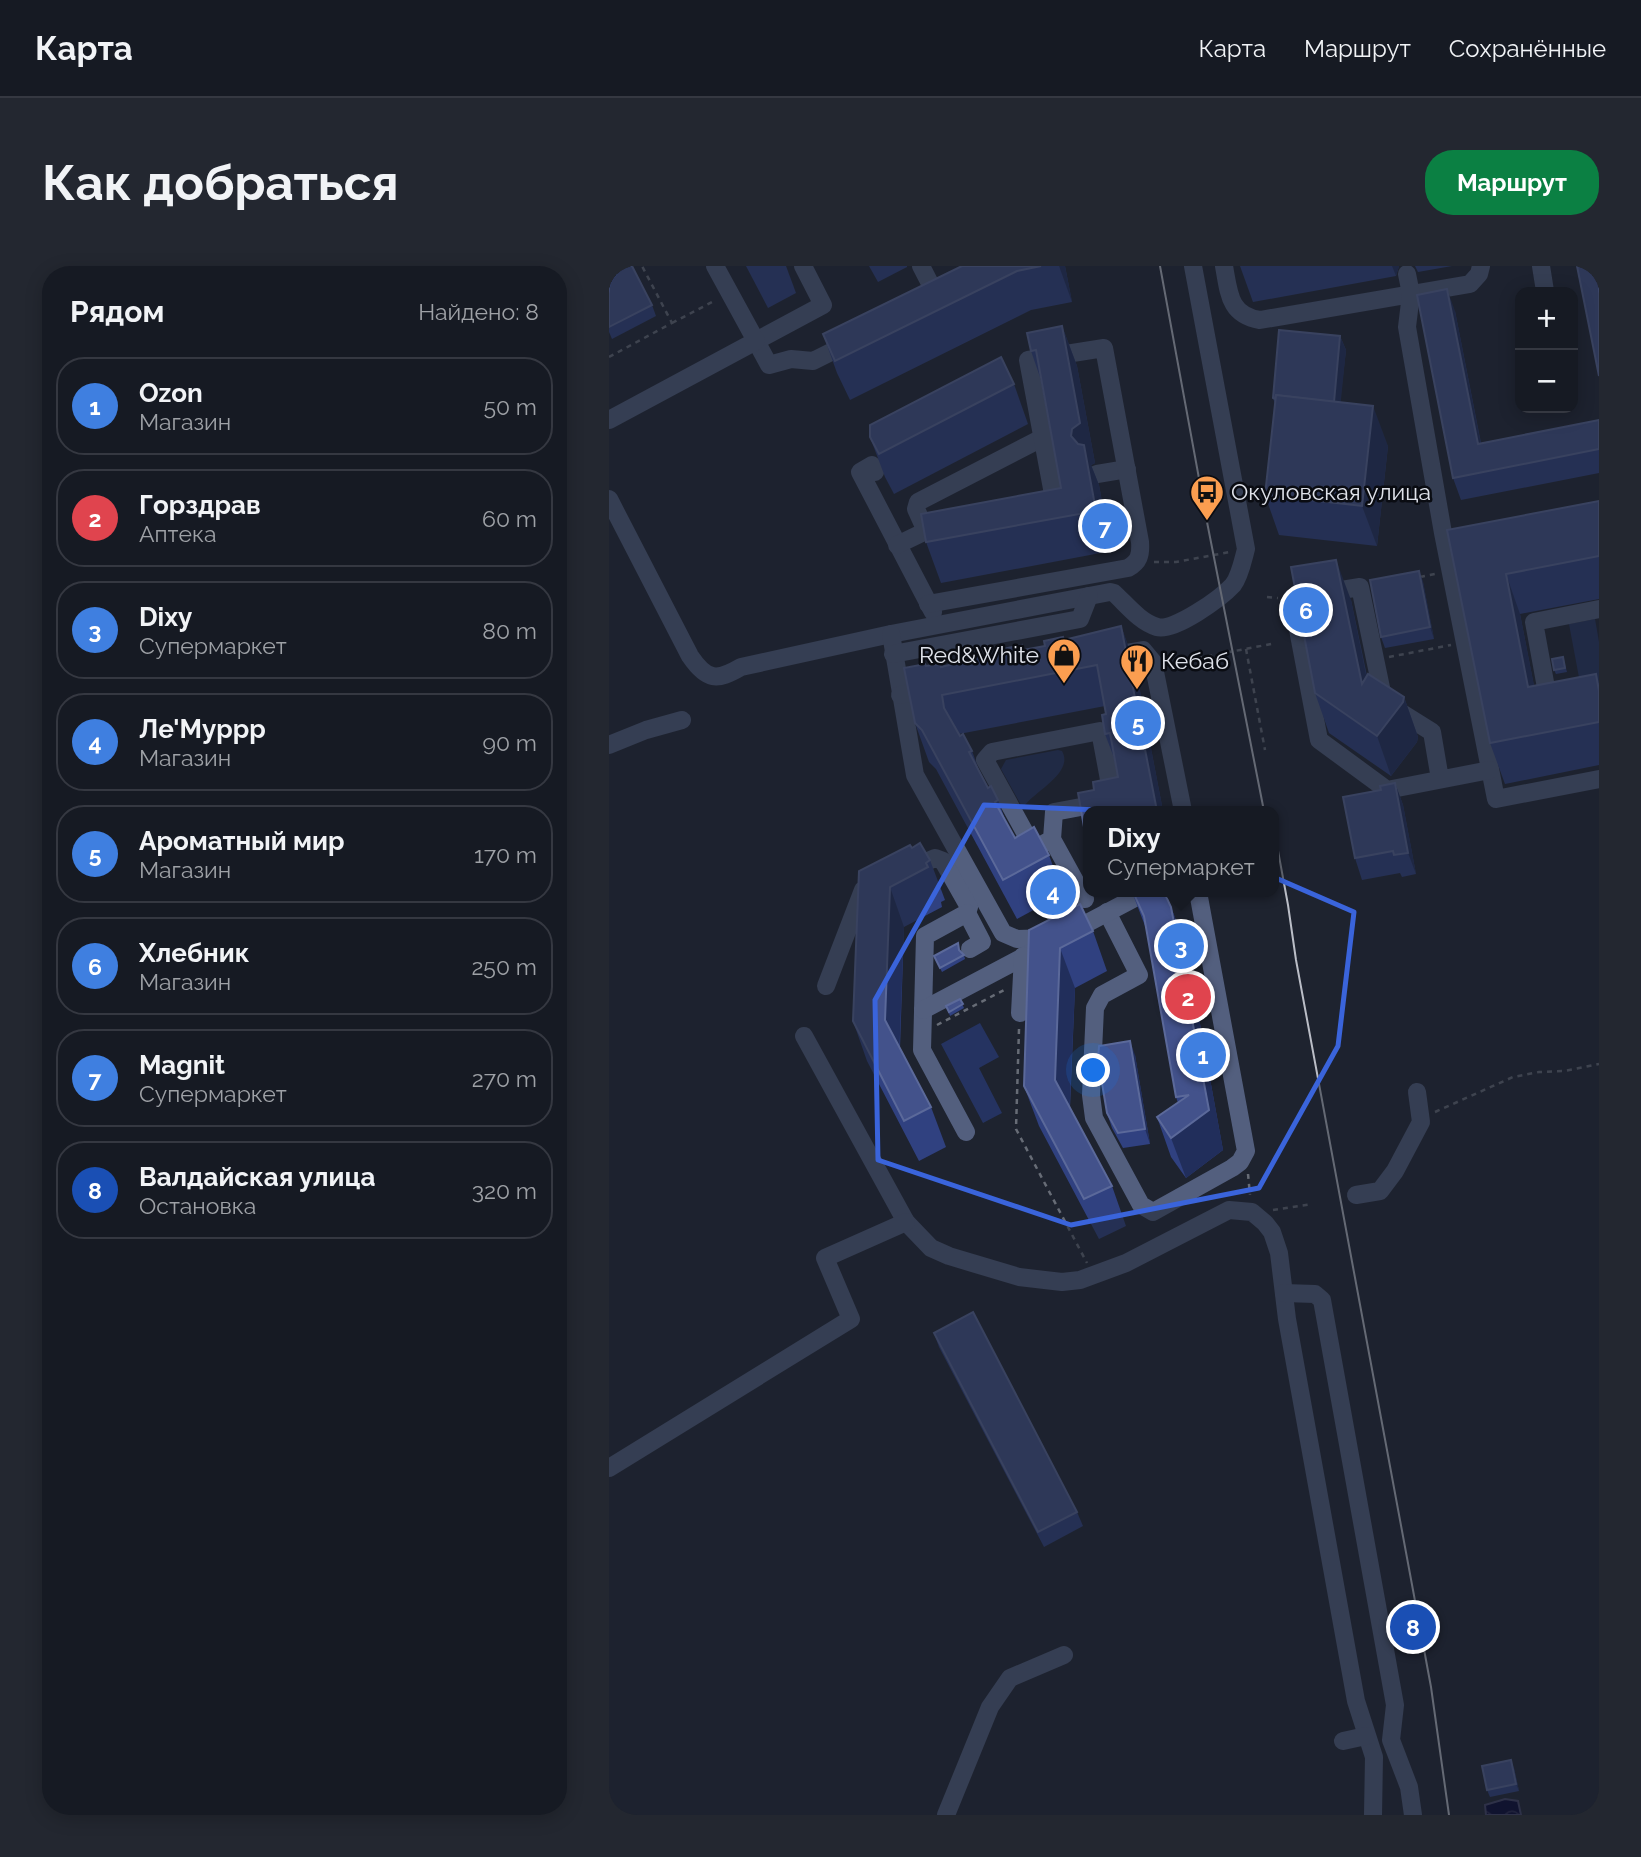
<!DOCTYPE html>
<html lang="ru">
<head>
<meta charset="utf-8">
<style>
	body { margin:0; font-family:Raleway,sans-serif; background:#232730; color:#f1f3f6 }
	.controls { position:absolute; right:21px; top:21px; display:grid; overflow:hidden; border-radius:14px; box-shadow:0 4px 18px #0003 }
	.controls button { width:63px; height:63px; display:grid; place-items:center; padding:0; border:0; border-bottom:2px solid #353841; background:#161a23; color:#f1f3f6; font:35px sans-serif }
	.you { position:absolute; left:485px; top:805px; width:24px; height:24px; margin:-18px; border:5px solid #fff; border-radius:50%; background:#1a73e8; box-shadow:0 0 0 10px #1a73e833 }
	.badge { display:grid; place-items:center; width:46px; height:46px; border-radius:50%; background:#0b8043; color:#fff; font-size:23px; font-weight:700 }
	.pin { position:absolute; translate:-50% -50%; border:4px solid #fff; box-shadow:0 2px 7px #0006 }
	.popup { position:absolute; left:474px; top:540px; width:196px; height:91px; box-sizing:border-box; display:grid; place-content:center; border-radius:14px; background:#161a23; filter:drop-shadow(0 2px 5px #0005); font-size:23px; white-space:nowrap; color:#9ea1a6 }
	.popup b { font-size:26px; color:#f1f3f6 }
	.popup::after { content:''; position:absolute; left:50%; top:100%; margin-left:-14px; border:14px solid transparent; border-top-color:#161a23 }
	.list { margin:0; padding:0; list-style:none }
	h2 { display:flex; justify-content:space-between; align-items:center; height:91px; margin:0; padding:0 28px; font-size:30px }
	h2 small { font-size:23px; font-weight:400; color:#9ea1a6 }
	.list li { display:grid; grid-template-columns:46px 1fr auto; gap:21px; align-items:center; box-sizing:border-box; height:98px; margin:0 14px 14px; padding:0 14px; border:2px solid #353841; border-radius:28px }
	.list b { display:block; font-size:26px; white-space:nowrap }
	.list p { margin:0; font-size:23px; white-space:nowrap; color:#9ea1a6 }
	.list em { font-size:23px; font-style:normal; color:#9ea1a6 }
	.map { position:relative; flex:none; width:990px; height:1549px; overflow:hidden; border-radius:28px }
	header { display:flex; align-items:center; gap:42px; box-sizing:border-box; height:98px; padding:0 35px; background:#161a23; border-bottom:2px solid #353841 }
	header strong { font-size:33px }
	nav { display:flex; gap:38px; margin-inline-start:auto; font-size:24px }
	.intro { display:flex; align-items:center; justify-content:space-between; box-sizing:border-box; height:168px; padding:0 42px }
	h1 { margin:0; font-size:49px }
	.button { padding:18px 32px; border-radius:28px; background:#0b8043; color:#fff; font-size:24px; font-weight:700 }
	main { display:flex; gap:42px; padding:0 42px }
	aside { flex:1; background:#161a23; border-radius:28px; box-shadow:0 4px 18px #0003 }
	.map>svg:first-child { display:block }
</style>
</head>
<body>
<header>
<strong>Карта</strong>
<nav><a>Карта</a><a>Маршрут</a><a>Сохранённые</a></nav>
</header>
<div class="intro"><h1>Как добраться</h1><a class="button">Маршрут</a></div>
<main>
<aside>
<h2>Рядом<small>Найдено: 8</small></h2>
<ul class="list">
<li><span class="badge" style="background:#3f7fe0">1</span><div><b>Ozon</b><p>Магазин</p></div><em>50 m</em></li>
<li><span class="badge" style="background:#e0444e">2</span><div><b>Горздрав</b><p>Аптека</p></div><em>60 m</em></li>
<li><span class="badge" style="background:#3f7fe0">3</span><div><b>Dixy</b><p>Супермаркет</p></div><em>80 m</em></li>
<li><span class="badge" style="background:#3f7fe0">4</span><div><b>Ле'Муррр</b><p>Магазин</p></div><em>90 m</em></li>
<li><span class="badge" style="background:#3f7fe0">5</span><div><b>Ароматный мир</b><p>Магазин</p></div><em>170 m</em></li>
<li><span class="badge" style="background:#3f7fe0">6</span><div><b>Хлебник</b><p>Магазин</p></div><em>250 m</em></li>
<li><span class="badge" style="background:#3f7fe0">7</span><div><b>Magnit</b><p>Супермаркет</p></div><em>270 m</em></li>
<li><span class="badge" style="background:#1a4fb4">8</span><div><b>Валдайская улица</b><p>Остановка</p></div><em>320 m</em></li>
</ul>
</aside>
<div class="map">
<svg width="990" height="1549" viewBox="0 0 990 1549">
	<defs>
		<pattern id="water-waves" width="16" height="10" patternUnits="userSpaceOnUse" patternTransform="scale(1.75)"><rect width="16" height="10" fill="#02002f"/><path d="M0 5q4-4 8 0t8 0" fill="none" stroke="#26254d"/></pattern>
	</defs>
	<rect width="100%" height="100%" fill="#1e232f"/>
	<g fill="#253361">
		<polygon points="986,353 990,376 990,419 972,422 960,358"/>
		<path d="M 449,484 L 453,485 C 465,506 428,524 416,539 L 412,539 L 392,503 L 397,494 Z"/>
		<polygon points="371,757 390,791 370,802 393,847 374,857 332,778"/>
	</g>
	<polygon fill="url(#water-waves)" stroke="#444467" stroke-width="2" points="896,1533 909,1535 912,1549 877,1549 876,1539"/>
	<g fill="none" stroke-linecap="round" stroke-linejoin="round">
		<g stroke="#676c76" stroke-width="2.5" stroke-dasharray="5 5" stroke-linecap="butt">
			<polyline points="63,57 107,34"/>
			<polyline points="0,91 63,57 33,0"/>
			<polyline points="545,296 567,296 621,286"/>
			<polyline points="811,311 826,308"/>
			<polyline points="658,331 669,332"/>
			<polyline points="637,383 656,484"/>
			<polyline points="780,391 842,379"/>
			<polyline points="559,398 667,377"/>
			<polyline points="328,759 397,723"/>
			<polyline points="410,763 407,863 478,997"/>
			<polyline points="826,846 904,811 930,806 956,805 990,798"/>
			<polyline points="639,908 641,929"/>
			<polyline points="664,944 703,938"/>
		</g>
		<g stroke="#535f7e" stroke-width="18">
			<polyline points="194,0 214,39 147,75 160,99 182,93 204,95 240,77"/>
			<polyline points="312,0 329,33"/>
			<path d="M 615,0 C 620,27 620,49 651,54 L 861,18 L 870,8 L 872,0"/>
			<polyline points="932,0 936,25"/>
			<polyline points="798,8 802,28 798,61 834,267 887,533 990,513"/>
			<polyline points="0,154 147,75 106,0"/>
			<polyline points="266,206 263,199 251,206 324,346"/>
			<polyline points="488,208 518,203"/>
			<path d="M 0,233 L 81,390 C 98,415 108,415 132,401 L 282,368 L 501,326 L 505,327 C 518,339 531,356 548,361 C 565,366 612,332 624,319 C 631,310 634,294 637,283 L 584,0"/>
			<polyline points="317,265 307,243 309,236 433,172"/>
			<polyline points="288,279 317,265 326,267 338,265"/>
			<path d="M 319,338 L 519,302 C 530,296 532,289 531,276 L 495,82 L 419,94 L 447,244 L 444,244"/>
			<polyline points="282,368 306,509 394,667 408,673 442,672"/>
			<polyline points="284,388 471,353 480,330"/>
			<polyline points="500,390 534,384 544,396 574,545"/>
			<polyline points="291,429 321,423"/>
			<polyline points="940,438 925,356 990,343"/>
			<polyline points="0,479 37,464 73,454"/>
			<polyline points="831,513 823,466 775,436 751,321 683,332 710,474 778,524 881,504"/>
			<polyline points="443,573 445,546 504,535 491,465 383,486 376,494 425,583 443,573 476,633"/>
			<polyline points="301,603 326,592 334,595 360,641 358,647 316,670 313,784 357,866"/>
			<polyline points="498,646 530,709 493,729 486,742 482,829 485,852 532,939 544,946 623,902 631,896 637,885 589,626"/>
			<polyline points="358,647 373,676 361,683"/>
			<polyline points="217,720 254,624 263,620"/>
			<polyline points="314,744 537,626"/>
			<polyline points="411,747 414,690"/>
			<polyline points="195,770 297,956 322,982 340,990 410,1011 453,1016 471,1014 517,997 620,944 643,946 656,957 663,966 670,987 678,1053 747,1435 765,1491 764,1549"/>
			<polyline points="747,929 771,925 786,905 812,856 808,826"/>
			<polyline points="675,1027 706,1028 713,1034 786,1439 782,1474 800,1521 804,1549"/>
			<polyline points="0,1202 242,1053 216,992 297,956"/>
			<polyline points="734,1475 757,1470"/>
			<polyline points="337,1549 381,1441 401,1412 455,1389"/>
		</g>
		<g stroke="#bbbec7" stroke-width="2">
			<polyline points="551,0 598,256 655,545"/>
			<polyline points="665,563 679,639 687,694 822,1421 840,1549"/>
		</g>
	</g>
	<g fill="#304180">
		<polygon points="0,0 43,39 47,50 3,73 0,66"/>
		<polygon points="137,0 177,0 187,27 159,42"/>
		<polygon points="260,0 298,0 298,1 269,16"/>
		<polygon points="353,0 456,0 463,36 422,44 241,134 228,107 214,68"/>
		<polygon points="631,0 790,0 787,10 644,36"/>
		<polygon points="806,0 843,0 809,6"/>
		<polygon points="846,45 872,177 990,154 990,207 852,234 844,212"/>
		<polygon points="453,60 468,100 486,197 482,199 490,219 502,285 332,317 317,276 452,222 432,114 422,85"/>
		<polygon points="731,70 737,84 731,136 779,180 768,280 670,269 656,229 666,138 664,132"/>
		<polygon points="405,118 419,158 285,228 276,211 261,171"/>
		<polygon points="990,235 990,333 911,348 925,420 990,417 990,499 896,518 881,477 838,264"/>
		<polygon points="810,305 814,316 825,373 776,382 772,371"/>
		<polygon points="742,334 758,410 795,431 809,471 808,476 782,510 720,467 706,427"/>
		<polygon points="512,360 526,399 554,545 479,545 479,572 475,561 469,527 485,524 484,516 509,511 507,497 496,468 493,449 497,448 496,440 350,468 351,470 354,468 363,485 371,507 379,522 382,520 389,534 397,556 406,572 425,561 440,589 454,628 408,653 327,503 320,496 306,457 295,402 316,398 317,400 331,398 332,400 353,396 352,391 370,388 372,393 395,388 394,383 413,379 415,384 436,380 435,375 454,371 455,374"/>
		<polygon points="954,391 958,406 947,408 945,404"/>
		<polygon points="786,517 794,539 807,608 793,611 791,607 753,614 746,592 772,524"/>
		<polygon points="303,582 321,594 336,634 332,636 333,641 295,661 291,782 322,841 337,881 310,895 258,795 244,755 250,605"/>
		<polygon points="523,626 555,626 562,641 577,681 614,884 577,912 562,891 548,851 569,837 567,831 538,665"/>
		<polygon points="420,664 484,665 498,705 466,722 461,842 503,920 517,960 490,973 430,860 415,820"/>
		<polygon points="349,677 351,685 355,689 356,693 333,706 325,690"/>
		<polygon points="351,733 355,742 341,750 337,740"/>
		<polygon points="526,789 541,878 514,882 503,862 498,847"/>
		<polygon points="325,1067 468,1246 474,1260 435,1281 330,1081"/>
		<polygon points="905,1502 910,1525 881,1531 878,1524"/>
	</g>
	<g fill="#212e5b">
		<polygon points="450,0 456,0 463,36"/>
		<polygon points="783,0 790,0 787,10"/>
		<polygon points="838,23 846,45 876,199 869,178"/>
		<polygon points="453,60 468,100 486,197 482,199 490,219 502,285 462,170"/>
		<polygon points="731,70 737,84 730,153 724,138"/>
		<polygon points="764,140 779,180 768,280 753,240"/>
		<polygon points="727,294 742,334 767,458 753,418"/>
		<polygon points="810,305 814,316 825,373 821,361"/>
		<polygon points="897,308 911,348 933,461 919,421"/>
		<polygon points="512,360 526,399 554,545 548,545"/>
		<polygon points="795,431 809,471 808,476 782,510 768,470"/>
		<polygon points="786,517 794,539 807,608 799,587"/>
		<polygon points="281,621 295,661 290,794 276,754"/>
		<polygon points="562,641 577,681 614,884 577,912 562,872 600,844"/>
		<polygon points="451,682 466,722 460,854 446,814"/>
		<polygon points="521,775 526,789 541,878 536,863"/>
		<polygon points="902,1494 905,1502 910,1525 907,1518"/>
	</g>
	<g fill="#43528b" stroke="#5b699a" stroke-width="2">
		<polygon points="0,0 23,0 43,39 0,61"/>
		<polygon points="353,0 432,0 408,5 226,95 214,68"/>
		<polygon points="968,0 990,0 990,110"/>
		<polygon points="838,23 869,178 990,154 990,183 844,212 808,29"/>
		<polygon points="453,60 471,157 463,163 462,170 469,178 475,179 487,245 317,276 312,248 452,222 427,84 422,85 418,67"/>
		<polygon points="670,64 731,70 725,136 667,129 666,133 664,132"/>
		<polygon points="392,91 405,118 270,188 261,171 261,159"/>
		<polygon points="667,129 764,140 753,240 656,229"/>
		<polygon points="990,235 990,290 897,308 919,421 987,408 990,425 990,456 881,477 838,264"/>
		<polygon points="727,294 753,418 759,408 795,431 794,436 768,470 706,427 682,301"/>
		<polygon points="810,305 821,361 772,371 761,314"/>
		<polygon points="512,360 548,545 479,545 479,560 475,561 469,527 485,524 484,516 509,511 501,467 496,468 493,449 497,448 488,399 333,429 335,442 351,470 354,468 363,485 360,486 379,522 382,520 389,534 386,536 406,572 425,561 440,589 394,614 313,464 306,457 295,402 316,398 317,400 331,398 332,401 353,396 352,391 370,388 371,393 395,388 394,383 413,379 414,384 436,380 435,375 454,371 455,374"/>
		<polygon points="954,391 956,402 945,404 943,393"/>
		<polygon points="786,517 799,587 785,589 784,585 746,592 734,531 772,524 771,520"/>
		<polygon points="311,577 321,594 317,597 319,601 281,621 276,754 322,841 295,855 244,755 250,605 301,579 303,582"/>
		<polygon points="524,626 555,626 562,641 600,844 562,872 548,851 580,829 567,831 535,650"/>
		<polygon points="471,638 484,665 451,682 446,814 503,920 475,933 415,820 420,664"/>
		<polygon points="349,677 350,684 355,689 331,702 325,690"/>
		<polygon points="351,733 354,738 340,746 337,740"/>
		<polygon points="521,775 536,863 509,867 498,847 489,794 490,780"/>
		<polygon points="364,1046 468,1246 429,1266 325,1067"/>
		<polygon points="902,1494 907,1518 878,1524 873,1500"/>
	</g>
	<path d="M0 0H990V1549H0ZM 375,539 L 513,545 L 745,646 L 729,780 L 650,922 L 462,959 L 269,894 L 266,734 Z" fill="#1e232f" fill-opacity=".55" fill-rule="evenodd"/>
	<path fill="none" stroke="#3a64db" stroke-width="5" stroke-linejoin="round" d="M 375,539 L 513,545 L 745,646 L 729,780 L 650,922 L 462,959 L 269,894 L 266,734 Z"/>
	<defs>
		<g id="bus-pin" transform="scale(1.75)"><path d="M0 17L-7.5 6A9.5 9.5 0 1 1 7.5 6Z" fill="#fb9e50" stroke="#0a0c12"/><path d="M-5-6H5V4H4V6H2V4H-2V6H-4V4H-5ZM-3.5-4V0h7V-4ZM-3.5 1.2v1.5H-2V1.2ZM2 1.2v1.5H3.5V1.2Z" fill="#111"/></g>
		<g id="shop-pin" transform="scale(1.75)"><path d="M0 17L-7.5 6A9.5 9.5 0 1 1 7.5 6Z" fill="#fb9e50" stroke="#0a0c12"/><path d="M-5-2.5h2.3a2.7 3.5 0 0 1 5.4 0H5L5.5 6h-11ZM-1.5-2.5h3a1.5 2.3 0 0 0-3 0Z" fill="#111"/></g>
		<g id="restaurant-pin" transform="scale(1.75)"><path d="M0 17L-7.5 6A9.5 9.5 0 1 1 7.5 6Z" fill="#fb9e50" stroke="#0a0c12"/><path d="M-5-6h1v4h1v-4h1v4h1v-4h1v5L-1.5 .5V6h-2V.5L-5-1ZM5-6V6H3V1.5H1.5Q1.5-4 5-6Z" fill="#111"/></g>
	</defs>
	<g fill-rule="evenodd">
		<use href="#bus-pin" x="598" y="226"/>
		<use href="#shop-pin" x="455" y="389"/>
		<use href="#restaurant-pin" x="528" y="395"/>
	</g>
	<g text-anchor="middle" stroke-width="5" stroke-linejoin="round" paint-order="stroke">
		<g font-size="23" fill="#dfe2ea" stroke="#0a0c12" text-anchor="start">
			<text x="622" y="234">Окуловская улица</text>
			<text x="430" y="397" text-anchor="end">Red&amp;White</text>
			<text x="552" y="403">Кебаб</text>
		</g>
	</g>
</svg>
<div class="controls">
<button>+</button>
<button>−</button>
</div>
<div class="you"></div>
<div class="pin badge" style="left:594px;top:789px;background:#3f7fe0">1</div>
<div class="pin badge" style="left:579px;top:731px;background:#e0444e">2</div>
<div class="pin badge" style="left:572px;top:680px;background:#3f7fe0">3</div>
<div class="popup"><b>Dixy</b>Супермаркет</div>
<div class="pin badge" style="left:444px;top:626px;background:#3f7fe0">4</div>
<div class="pin badge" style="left:529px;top:457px;background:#3f7fe0">5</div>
<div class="pin badge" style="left:697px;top:344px;background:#3f7fe0">6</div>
<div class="pin badge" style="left:496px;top:260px;background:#3f7fe0">7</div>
<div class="pin badge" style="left:804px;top:1361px;background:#1a4fb4">8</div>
</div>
</main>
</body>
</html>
